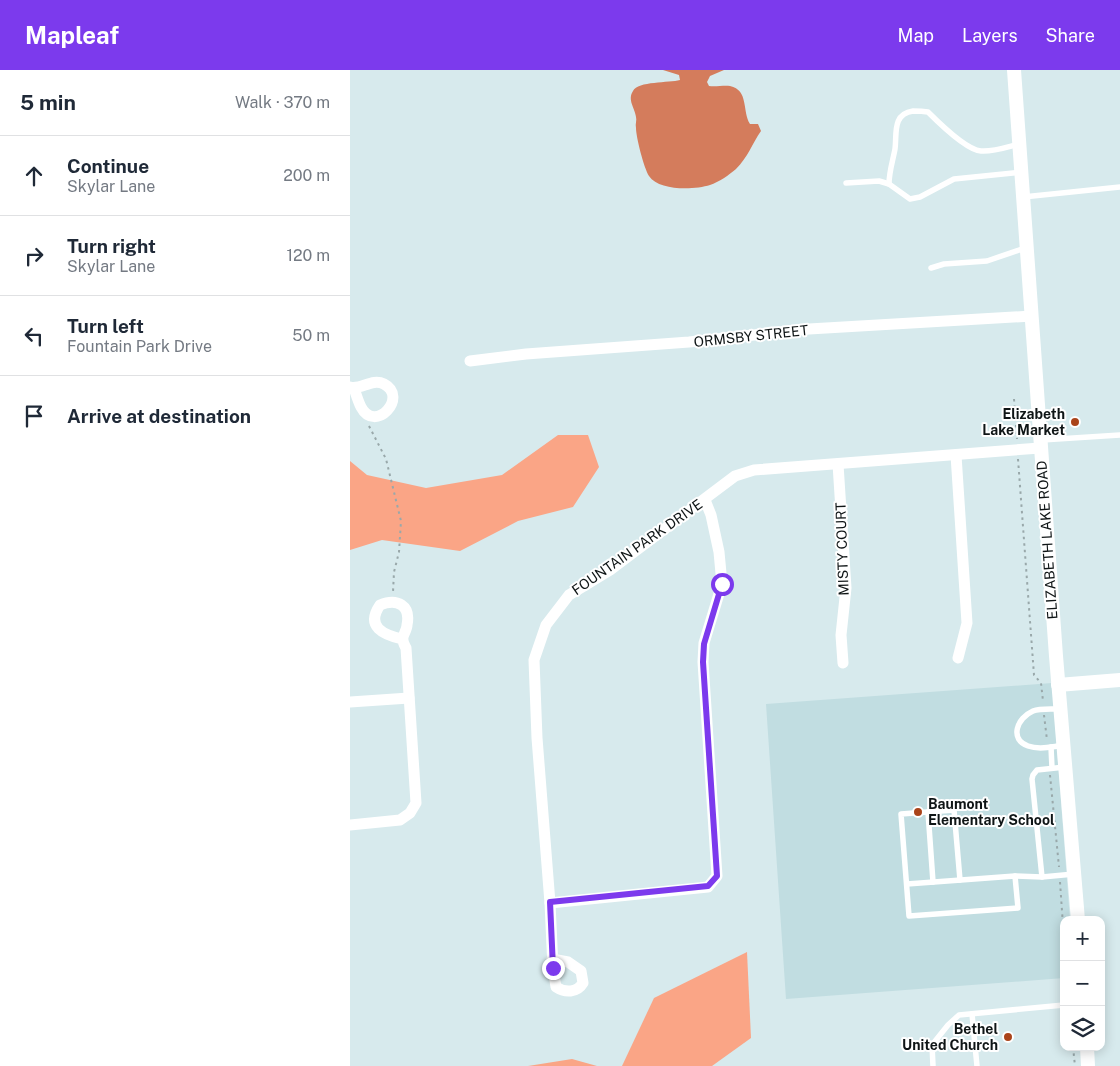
<!DOCTYPE html>
<html lang="en">
<head>
<meta charset="utf-8">
<style>
	body { margin:0; font-family:"Public Sans",sans-serif; background:#f2f2f3; color:#1f2937 }
	.controls { position:absolute; right:15px; bottom:15px; display:grid; overflow:hidden; border-radius:10px; box-shadow:0 2px 12px #0003 }
	.controls button { width:45px; height:45px; display:grid; place-items:center; padding:0; border:0; border-bottom:1px solid #e0e1e3; background:#fff; color:#1f2937; font:25px sans-serif }
	.stop { position:absolute; width:15px; height:15px; margin:-11px; border:4px solid #7c3aed; border-radius:50%; background:#fff }
	.stop.end { background:#7c3aed; border-color:#fff; box-shadow:0 1px 5px #0008 }
	.list { margin:0; padding:0; list-style:none }
	h2 { display:flex; justify-content:space-between; align-items:center; height:65px; margin:0; padding:0 20px; font-size:21px }
	h2 small { font-size:16px; font-weight:400; color:#747a83 }
	.list li { display:grid; grid-template-columns:32px 1fr auto; gap:15px; align-items:center; box-sizing:border-box; height:80px; padding:0 20px; border-top:1px solid #e0e1e3 }
	.list b { display:block; font-size:19px; white-space:nowrap }
	.list p { margin:0; font-size:16px; white-space:nowrap; color:#747a83 }
	.list em { font-size:16px; font-style:normal; color:#747a83 }
	.icon { flex:none; width:28px; height:28px; fill:none; stroke:currentColor; stroke-width:2; stroke-linecap:round; stroke-linejoin:round }
	.map { position:relative; flex:none; width:770px; height:996px; overflow:hidden }
	header { display:flex; align-items:center; gap:30px; box-sizing:border-box; height:70px; padding:0 25px; background:#7c3aed; color:#fff }
	header strong { font-size:24px }
	nav { display:flex; gap:28px; margin-inline-start:auto; font-size:18px }
	main { display:flex }
	aside { flex:1; background:#fff }
	.map>svg:first-child { display:block }
</style>
</head>
<body>
<header>
<strong>Mapleaf</strong>
<nav><a>Map</a><a>Layers</a><a>Share</a></nav>
</header>
<main>
<aside>
<h2>5 min<small>Walk · 370 m</small></h2>
<ul class="list">
<li><svg class="icon" aria-label="ahead" viewBox="0 0 24 24"><path d="M12 20V5M6 11l6-6 6 6"/></svg><div><b>Continue</b><p>Skylar Lane</p></div><em>200 m</em></li>
<li><svg class="icon" aria-label="right" viewBox="0 0 24 24"><path d="M7 20v-9h11M14 6l5 5-5 5"/></svg><div><b>Turn right</b><p>Skylar Lane</p></div><em>120 m</em></li>
<li><svg class="icon" aria-label="left" viewBox="0 0 24 24"><path d="M17 20v-9H6M10 6l-5 5 5 5"/></svg><div><b>Turn left</b><p>Fountain Park Drive</p></div><em>50 m</em></li>
<li><svg class="icon" aria-label="arrive" viewBox="0 0 24 24"><path d="M6 21V4h12l-3 4 3 4H6"/></svg><div><b>Arrive at destination</b></div></li>
</ul>
</aside>
<div class="map">
<svg width="770" height="996" viewBox="0 0 770 996">
	<rect width="100%" height="100%" fill="#d7eaed"/>
	<polygon fill="#c1dde1" points="702,613 720,850 714,850 714,908 436,929 416,634"/>
	<g fill="#faa586">
		<polygon points="208,365 238,365 249,397 223,437 168,451 110,481 32,470 0,480 0,391 17,405 76,418 152,405"/>
		<polygon points="397,882 401,968 362,996 272,996 304,928"/>
		<polygon points="222,989 247,996 178,996"/>
	</g>
	<path fill="#d47c5c" d="M 313,0 L 374,0 L 360,6 L 357,12 L 359,16 C 366,17 374,15 380,16 C 399,20 392,41 400,54 L 408,54 L 411,61 C 402,74 398,87 386,99 C 379,105 369,112 360,115 C 344,120 309,121 299,106 C 294,98 286,67 286,58 C 285,54 287,50 286,47 C 285,38 277,30 283,21 C 288,11 319,13 330,10 L 329,5 Z"/>
	<g fill="none" stroke-linecap="round" stroke-linejoin="round">
		<g stroke="#99a8aa" stroke-width="2" stroke-dasharray="2.5 4" stroke-linecap="butt">
			<polyline points="664,329 667,369"/>
			<polyline points="19,356 36,389 51,451 49,482 44,502 43,522"/>
			<polyline points="668,389 684,605 691,613 693,631"/>
			<polyline points="694,645 697,670"/>
			<polyline points="700,705 709,797"/>
			<polyline points="710,812 714,870"/>
			<polyline points="723,977 725,996"/>
		</g>
		<g stroke="#fff" stroke-width="5.5">
			<polyline points="496,113 529,111 539,114 560,129 570,127 604,109 672,102"/>
			<path d="M 539,114 C 539,102 543,90 545,79 C 547,64 542,44 563,41 C 569,41 572,41 578,42 C 589,53 616,80 631,81 C 643,82 657,77 669,74"/>
			<polyline points="673,127 770,117"/>
			<polyline points="581,198 594,194 637,191 675,178"/>
			<polyline points="692,370 770,365"/>
			<path d="M 710,639 C 701,639 690,638 683,641 C 667,648 659,669 678,676 C 689,680 702,677 713,675"/>
			<polyline points="701,677 702,698"/>
			<polyline points="715,697 687,700 683,705 682,709 692,807 724,804"/>
			<polyline points="578,742 583,812"/>
			<polyline points="610,810 604,740 551,744 559,846 668,838 665,806"/>
			<polyline points="557,814 665,806 692,807"/>
			<polyline points="622,944 627,996"/>
			<polyline points="583,996 582,975 598,955 609,945 714,935"/>
		</g>
		<g stroke="#fff" stroke-width="11">
			<polyline points="120,291 176,284 339,272 459,259 682,246"/>
			<path d="M 0,317 C 11,320 22,308 34,314 C 59,327 25,364 11,337 C 8,331 6,324 4,318"/>
			<polyline points="606,385 617,553 608,588"/>
			<polyline points="488,394 496,518 491,565 493,593"/>
			<polyline points="0,632 59,628"/>
			<path d="M 0,755 L 50,750 L 60,743 L 66,733 L 56,578 C 55,576 53,573 53,570 C 52,566 57,560 57,555 C 61,535 47,528 30,535 C 15,557 34,565 52,569"/>
			<polyline points="200,833 358,817 367,806 353,592 354,573 372,514 369,482 361,445 355,430"/>
			<path d="M 202,889 L 218,892 L 231,901 L 233,913 C 227,923 215,923 206,917 L 203,898 L 200,833 L 187,668 L 184,590 L 196,555 L 219,525 L 260,500 L 385,406 L 404,400 L 690,378"/>
		</g>
		<g stroke="#fff" stroke-width="14">
			<polyline points="664,0 706,586 728,850"/>
			<polyline points="708,615 770,610"/>
			<polyline points="737,977 738,996"/>
		</g>
	</g>
	<g fill="none" stroke-linecap="round" stroke-linejoin="round">
		<polyline stroke="#7c3aed" stroke-width="6" points="203,898 200,832 358,816 367,806 353,592 354,574 372,514"/>
	</g>
	<g fill="#aa441a" stroke="#fff" stroke-width="2">
		<circle cx="725" cy="352" r="5"/>
		<circle cx="568" cy="742" r="5"/>
		<circle cx="658" cy="967" r="5"/>
	</g>
	<g text-anchor="middle" stroke-width="4" stroke-linejoin="round" paint-order="stroke">
		<g font-size="14" fill="#0f1516" stroke="#fff">
			<text transform="translate(401 266) rotate(-6)" y="5">ORMSBY STREET</text>
			<text transform="translate(697 470) rotate(-94)" y="5">ELIZABETH LAKE ROAD</text>
			<text transform="translate(287 477) rotate(-35)" y="5">FOUNTAIN PARK DRIVE</text>
			<text transform="translate(492 479) rotate(-92)" y="5">MISTY COURT</text>
		</g>
		<g font-size="14" font-weight="bold" fill="#0f1516" stroke="#fff" text-anchor="end">
			<text x="715" y="349">Elizabeth<tspan x="715" dy="16">Lake Market</tspan></text>
			<text x="578" y="739" text-anchor="start">Baumont<tspan x="578" dy="16">Elementary School</tspan></text>
			<text x="648" y="964">Bethel<tspan x="648" dy="16">United Church</tspan></text>
		</g>
	</g>
</svg>
<div class="controls">
<button>+</button>
<button>−</button>
<button><svg class="icon" aria-label="layers" viewBox="0 0 24 24"><path d="M12 4l9 5-9 5-9-5zM3 14l9 5 9-5"/></svg></button>
</div>
<div class="stop" style="left:372px;top:514px"></div>
<div class="stop end" style="left:203px;top:898px"></div>
</div>
</main>
</body>
</html>
